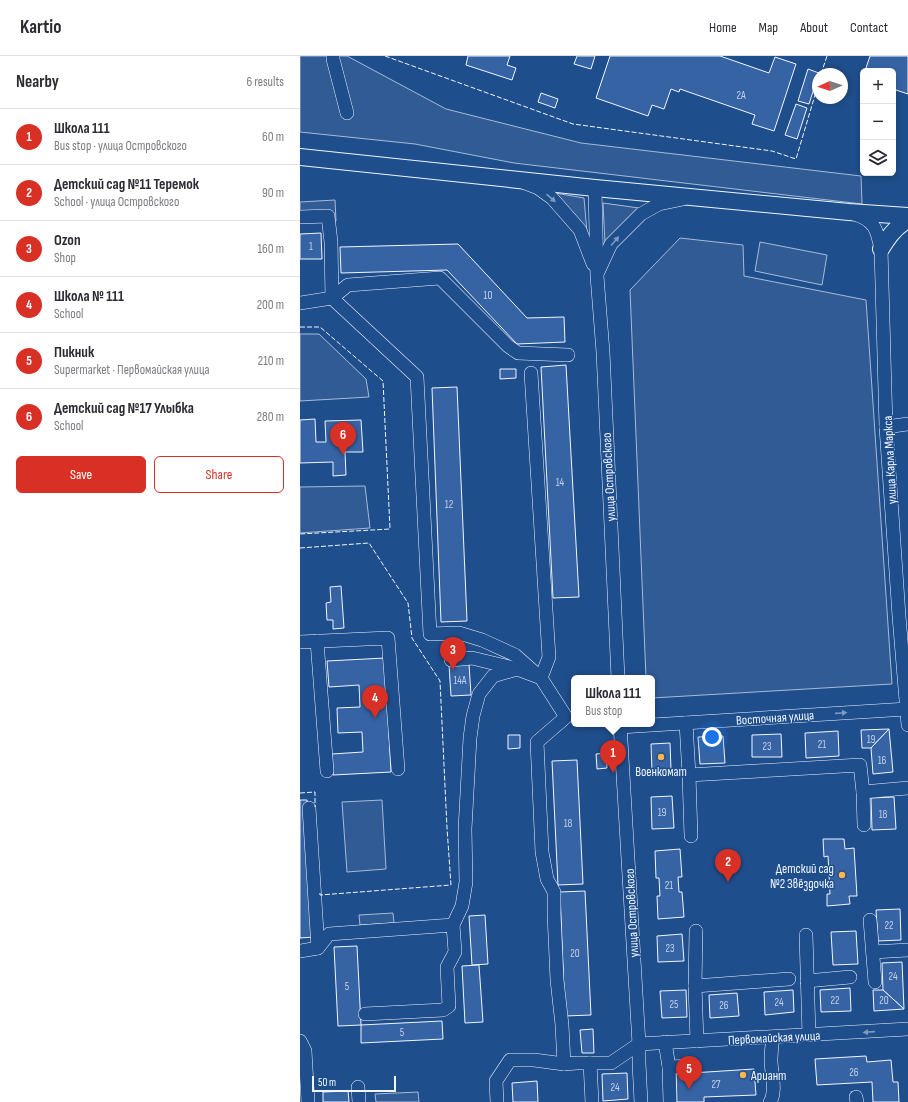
<!DOCTYPE html>
<html lang="en">
<head>
<meta charset="utf-8">
<style>
	body { margin:0; font-family:"Sofia Sans Condensed",sans-serif; background:#f2f2f3; color:#2b2b33 }
	.controls { position:absolute; right:12px; top:12px; display:grid; overflow:hidden; border-radius:6px; box-shadow:0 2px 6px #0003 }
	.controls button { width:36px; height:36px; display:grid; place-items:center; padding:0; border:0; border-bottom:1px solid #e1e1e2; background:#fff; color:#2b2b33; font:20px sans-serif }
	.compass { position:absolute; left:512px; top:12px; width:36px; height:36px; border-radius:50%; background:#fff; box-shadow:0 2px 6px #0003; rotate:267deg }
	.scale { position:absolute; left:12px; bottom:10px; width:84px; box-sizing:border-box; padding-left:4px; border:2px solid #f2f6ff; border-top:0; font-size:11px; line-height:14px; white-space:nowrap; color:#f2f6ff; -webkit-text-stroke:3px #1f4e8c; paint-order:stroke }
	.you { position:absolute; left:412px; top:681px; width:14px; height:14px; margin:-10px; border:3px solid #fff; border-radius:50%; background:#1a73e8; box-shadow:0 0 0 6px #1a73e833 }
	.badge { display:grid; place-items:center; width:26px; height:26px; border-radius:50%; background:#d93025; color:#fff; font-size:13px; font-weight:700 }
	.pin { position:absolute; translate:-50% -33px; filter:drop-shadow(0 1px 2px #0008) }
	.pin::after { content:''; position:absolute; top:21px; width:14px; height:12px; background:inherit; clip-path:polygon(0 0,100% 0,50% 100%) }
	.popup { position:absolute; left:271px; top:619px; width:84px; height:52px; box-sizing:border-box; display:grid; place-content:center; border-radius:6px; background:#fff; filter:drop-shadow(0 1px 3px #0005); font-size:13px; white-space:nowrap; color:#7c7c81 }
	.popup b { font-size:15px; color:#2b2b33 }
	.popup::after { content:''; position:absolute; left:50%; top:100%; margin-left:-8px; border:8px solid transparent; border-top-color:#fff }
	.list { margin:0; padding:0; list-style:none }
	h2 { display:flex; justify-content:space-between; align-items:center; height:52px; margin:0; padding:0 16px; font-size:17px }
	h2 small { font-size:13px; font-weight:400; color:#7c7c81 }
	.list li { display:grid; grid-template-columns:26px 1fr auto; gap:12px; align-items:center; box-sizing:border-box; height:56px; padding:0 16px; border-top:1px solid #e1e1e2 }
	.list b { display:block; font-size:15px; white-space:nowrap }
	.list p { margin:0; font-size:13px; white-space:nowrap; color:#7c7c81 }
	.list em { font-size:13px; font-style:normal; color:#7c7c81 }
	.actions { display:flex; gap:8px; padding:12px 16px }
	.actions a { flex:1; padding:9px 0; border:1px solid #d93025; border-radius:6px; text-align:center; font-size:14px; color:#d93025 }
	.actions .main { background:#d93025; color:#fff }
	.icon { flex:none; width:22px; height:22px; fill:none; stroke:currentColor; stroke-width:2; stroke-linecap:round; stroke-linejoin:round }
	.map { position:relative; flex:none; width:608px; height:1046px; overflow:hidden }
	header { display:flex; align-items:center; gap:24px; box-sizing:border-box; height:56px; padding:0 20px; background:#fff; border-bottom:1px solid #e1e1e2 }
	header strong { font-size:19px }
	nav { display:flex; gap:22px; margin-inline-start:auto; font-size:14px }
	main { display:flex }
	aside { flex:1; background:#fff }
	.map>svg:first-child { display:block }
</style>
</head>
<body>
<header>
<strong>Kartio</strong>
<nav><a>Home</a><a>Map</a><a>About</a><a>Contact</a></nav>
</header>
<main>
<aside>
<h2>Nearby<small>6 results</small></h2>
<ul class="list">
<li><span class="badge">1</span><div><b>Школа 111</b><p>Bus stop · улица Островского</p></div><em>60 m</em></li>
<li><span class="badge">2</span><div><b>Детский сад №11 Теремок</b><p>School · улица Островского</p></div><em>90 m</em></li>
<li><span class="badge">3</span><div><b>Ozon</b><p>Shop</p></div><em>160 m</em></li>
<li><span class="badge">4</span><div><b>Школа № 111</b><p>School</p></div><em>200 m</em></li>
<li><span class="badge">5</span><div><b>Пикник</b><p>Supermarket · Первомайская улица</p></div><em>210 m</em></li>
<li><span class="badge">6</span><div><b>Детский сад №17 Улыбка</b><p>School</p></div><em>280 m</em></li>
</ul>
<div class="actions"><a class="main">Save</a><a>Share</a></div>
</aside>
<div class="map">
<svg width="608" height="1046" viewBox="0 0 608 1046">
	<rect width="100%" height="100%" fill="#1f4e8c"/>
	<g fill="#305b95" stroke="#a8bbd7">
		<polygon points="0,0 47,0 146,53 281,87 561,120 562,148 214,107 115,88 0,76"/>
		<polygon points="255,137 284,142 287,177"/>
		<polygon points="35,144 36,165 29,165 0,161 0,146"/>
		<polygon points="303,147 339,152 305,187"/>
		<polygon points="380,182 443,189 444,220 566,244 592,628 352,642 352,622 346,622 330,234"/>
		<polygon points="460,186 527,199 522,229 455,215"/>
		<polygon points="0,278 19,278 66,323 69,341 0,345"/>
		<polygon points="65,430 70,472 0,477 0,431"/>
		<polygon points="82,744 86,813 47,816 42,746"/>
		<polygon points="93,857 94,867 60,869 59,859"/>
		<polygon points="118,1036 119,1046 76,1046 75,1038"/>
	</g>
	<g fill="#3563a3" stroke="#f2f6ff">
		<polygon points="168,0 210,0 207,9 216,12 212,24 166,9"/>
		<polygon points="277,0 295,0 291,13 274,8"/>
		<polygon points="310,0 420,0 469,17 475,1 496,8 474,75 452,68 455,59 380,33 379,36 371,33 364,53 352,49 348,60 296,42"/>
		<polygon points="570,0 608,0 608,38 593,33 593,15 565,15"/>
		<polygon points="508,13 519,17 509,48 498,45"/>
		<polygon points="241,37 258,43 255,52 238,46"/>
		<polygon points="496,48 507,52 497,83 485,79"/>
		<polygon points="21,177 22,203 0,203 0,178"/>
		<polygon points="158,188 227,262 264,261 265,286 217,288 147,214 41,217 40,191"/>
		<polygon points="266,309 279,541 253,542 241,311"/>
		<polygon points="200,313 216,313 216,322 200,323"/>
		<polygon points="157,331 167,565 141,566 132,332"/>
		<polygon points="15,363 16,386 26,386 25,365 61,364 63,396 45,396 46,419 33,420 33,406 0,407 0,364"/>
		<polygon points="41,530 44,572 33,573 33,564 27,564 26,547 31,546 30,531"/>
		<polygon points="85,602 91,716 33,719 32,698 63,696 62,676 38,677 37,652 60,651 59,629 29,631 27,605"/>
		<polygon points="169,608 171,639 151,640 149,609"/>
		<polygon points="589,673 571,692 562,692 561,674"/>
		<polygon points="589,673 593,716 573,718 571,692"/>
		<polygon points="538,675 539,700 506,702 505,677"/>
		<polygon points="481,678 482,701 452,701 452,679"/>
		<polygon points="208,679 220,679 220,692 208,693"/>
		<polygon points="423,680 425,707 400,708 398,681"/>
		<polygon points="370,687 371,713 352,714 351,688"/>
		<polygon points="306,697 307,712 297,713 296,698"/>
		<polygon points="277,704 283,828 258,829 252,705"/>
		<polygon points="372,740 374,772 352,773 351,741"/>
		<polygon points="594,741 596,773 572,774 571,742"/>
		<polygon points="0,744 7,744 14,881 0,882"/>
		<polygon points="523,783 544,783 545,793 554,792 557,840 549,840 550,848 527,850 527,838 530,838 528,800 524,801"/>
		<polygon points="380,793 382,821 378,821 379,836 382,836 384,861 358,863 357,840 360,840 359,822 356,822 355,795"/>
		<polygon points="285,835 291,959 265,960 260,836"/>
		<polygon points="600,853 601,884 578,885 576,854"/>
		<polygon points="185,859 188,908 172,909 169,860"/>
		<polygon points="556,875 558,908 533,909 531,876"/>
		<polygon points="382,878 384,905 358,906 357,880"/>
		<polygon points="57,890 61,969 38,970 34,891"/>
		<polygon points="602,906 604,953 583,934 582,907"/>
		<polygon points="179,909 183,966 165,967 162,910"/>
		<polygon points="550,932 551,955 521,956 520,934"/>
		<polygon points="386,934 387,961 362,962 360,935"/>
		<polygon points="493,934 494,956 465,959 464,936"/>
		<polygon points="573,934 583,934 604,953 574,955"/>
		<polygon points="437,937 439,960 410,962 409,939"/>
		<polygon points="142,965 143,983 61,987 61,969"/>
		<polygon points="293,973 294,997 282,997 280,974"/>
		<polygon points="566,1000 567,1006 591,1004 593,1026 598,1026 599,1046 573,1046 572,1026 517,1029 515,1003"/>
		<polygon points="454,1013 456,1039 404,1041 404,1046 377,1046 376,1018"/>
		<polygon points="327,1017 328,1043 303,1045 302,1018"/>
		<polygon points="237,1025 238,1046 213,1046 212,1027"/>
		<polygon points="48,1035 49,1046 23,1046 23,1036"/>
	</g>
	<g fill="none" stroke-linecap="round" stroke-linejoin="round">
		<g stroke="#f2f6ff" stroke-width="14">
			<g id="minor">
				<polyline points="33,0 33,3 47,57"/>
				<polyline points="225,127 238,132 252,142 280,174 293,208"/>
				<polyline points="295,132 297,220 303,296 318,622"/>
				<path d="M 554,158 C 575,164 577,174 581,193 L 586,371 L 599,560 L 608,669"/>
				<polyline points="0,161 28,160 31,186 32,242"/>
				<polyline points="298,216 311,188 341,158 359,148 383,143"/>
				<polyline points="32,242 48,229 140,222 208,290 218,297 268,299"/>
				<polyline points="0,247 32,242 117,321 130,578 159,577 182,584 215,599 241,622 249,601 231,317"/>
				<polyline points="586,371 608,368"/>
				<polyline points="17,585 27,715"/>
				<polyline points="0,586 88,582 98,713"/>
				<polyline points="151,604 172,602 217,613"/>
				<polyline points="386,667 389,719 391,780"/>
				<polyline points="320,668 339,988 339,1007 341,1046"/>
				<polyline points="320,671 607,653"/>
				<polyline points="389,719 560,709 563,736"/>
				<polyline points="9,752 18,892"/>
				<polyline points="564,769 563,736 608,732"/>
				<polyline points="570,864 575,926"/>
				<polyline points="153,869 162,850 166,826 165,773 170,682 173,660 179,638 193,620 217,613 241,622 266,661 237,686 242,796 247,823 254,836 254,858 257,924 262,969 264,1008"/>
				<polyline points="396,875 395,930 397,985"/>
				<polyline points="506,879 509,979"/>
				<polyline points="0,895 18,892 29,878 153,869 155,896 147,911 149,950 143,954 65,958"/>
				<polyline points="573,896 608,894"/>
				<polyline points="507,925 550,921"/>
				<polyline points="395,930 489,923"/>
				<polyline points="0,985 5,995 8,1046"/>
				<polyline points="365,986 369,1011 370,1046"/>
				<polyline points="290,1007 292,1046"/>
				<polyline points="369,1011 391,1010"/>
				<polyline points="58,1031 59,1046"/>
				<polyline points="556,1041 557,1046"/>
				<polyline points="197,1046 196,1025 210,1004 234,1004 264,1008 277,1007 311,1007 339,988 608,973"/>
				<path d="M 470,1046 C 477,1036 471,1016 471,1004 C 471,996 472,989 473,981"/>
			</g>
		</g>
		<g stroke="#f2f6ff" stroke-width="18">
			<g id="major">
				<polyline points="0,101 295,132 549,156 608,160"/>
				<path d="M 581,193 C 588,181 596,170 608,164"/>
			</g>
		</g>
		<use href="#minor" stroke="#1f4e8c" stroke-width="13"/>
		<use href="#major" stroke="#1f4e8c" stroke-width="16"/>
		<g stroke="#f2f6ff" stroke-width="1" stroke-dasharray="5 2" stroke-linecap="butt">
			<polyline points="85,0 273,68 472,95 496,103 518,29"/>
			<polyline points="521,18 527,0"/>
			<polyline points="0,271 20,271 83,325 90,473 0,478"/>
			<polyline points="0,492 69,487 108,547 112,582 140,625 147,772 151,829 20,839 20,837"/>
			<polyline points="0,737 15,736 15,751"/>
		</g>
	</g>
	<defs><path id="oneway-solid" d="M-6-.8H1V-3.2L6.5 0L1 3.2V.8H-6Z"/></defs>
	<g fill="#7e9ac0">
		<use href="#oneway-solid" transform="translate(251 142) rotate(41)"/>
		<use href="#oneway-solid" transform="translate(315 185) rotate(-49)"/>
		<use href="#oneway-solid" transform="translate(541 657) rotate(-4)"/>
		<use href="#oneway-solid" transform="translate(569 976) rotate(176)"/>
	</g>
	<g fill="#ffb74d" stroke="#1f4e8c" stroke-width="1.5">
		<circle cx="361" cy="701" r="4"/>
		<circle cx="542" cy="819" r="4"/>
		<circle cx="443" cy="1019" r="4"/>
	</g>
	<g text-anchor="middle" stroke-width="3" stroke-linejoin="round" paint-order="stroke">
		<g font-size="11" fill="#c3d1e8">
			<text x="441" y="43">2А</text>
			<text x="11" y="194">1</text>
			<text x="188" y="243">10</text>
			<text x="260" y="430">14</text>
			<text x="149" y="452">12</text>
			<text x="160" y="628">14А</text>
			<text x="571" y="687">19</text>
			<text x="522" y="692">21</text>
			<text x="467" y="694">23</text>
			<text x="582" y="708">16</text>
			<text x="362" y="760">19</text>
			<text x="583" y="762">18</text>
			<text x="268" y="771">18</text>
			<text x="369" y="833">21</text>
			<text x="589" y="873">22</text>
			<text x="370" y="896">23</text>
			<text x="275" y="901">20</text>
			<text x="593" y="924">24</text>
			<text x="47" y="934">5</text>
			<text x="535" y="948">22</text>
			<text x="584" y="948">20</text>
			<text x="479" y="950">24</text>
			<text x="374" y="952">25</text>
			<text x="424" y="953">26</text>
			<text x="102" y="980">5</text>
			<text x="554" y="1020">26</text>
			<text x="416" y="1032">27</text>
			<text x="315" y="1035">24</text>
		</g>
		<g font-size="13" fill="#f2f6ff" stroke="#1f4e8c">
			<text transform="translate(589 404) rotate(-93)" y="5">улица Карла Маркса</text>
			<text transform="translate(308 421) rotate(-93)" y="5">улица Островского</text>
			<text transform="translate(475 661) rotate(-4)" y="5">Восточная улица</text>
			<text transform="translate(331 857) rotate(-93)" y="5">улица Островского</text>
			<text transform="translate(474 981) rotate(-3)" y="5">Первомайская улица</text>
		</g>
		<g font-size="13" fill="#f2f6ff" stroke="#1f4e8c">
			<text x="361" y="720">Военкомат</text>
			<text x="534" y="817" text-anchor="end">Детский сад<tspan x="534" dy="15">№2 Звёздочка</tspan></text>
			<text x="451" y="1024" text-anchor="start">Ариант</text>
		</g>
	</g>
</svg>
<div class="controls">
<button>+</button>
<button>−</button>
<button><svg class="icon" aria-label="layers" viewBox="0 0 24 24"><path d="M12 4l9 5-9 5-9-5zM3 14l9 5 9-5"/></svg></button>
</div>
<svg class="compass" viewBox="-18 -18 36 36"><path d="M0-13l5 13h-10z" fill="#e53935"/><path d="M0 13l5-13h-10z" fill="#7c7c81"/></svg>
<div class="scale">50 m</div>
<div class="you"></div>
<div class="pin badge" style="left:313px;top:717px">1</div>
<div class="popup"><b>Школа 111</b>Bus stop</div>
<div class="pin badge" style="left:428px;top:826px">2</div>
<div class="pin badge" style="left:153px;top:614px">3</div>
<div class="pin badge" style="left:75px;top:662px">4</div>
<div class="pin badge" style="left:389px;top:1033px">5</div>
<div class="pin badge" style="left:43px;top:399px">6</div>
</div>
</main>
</body>
</html>
